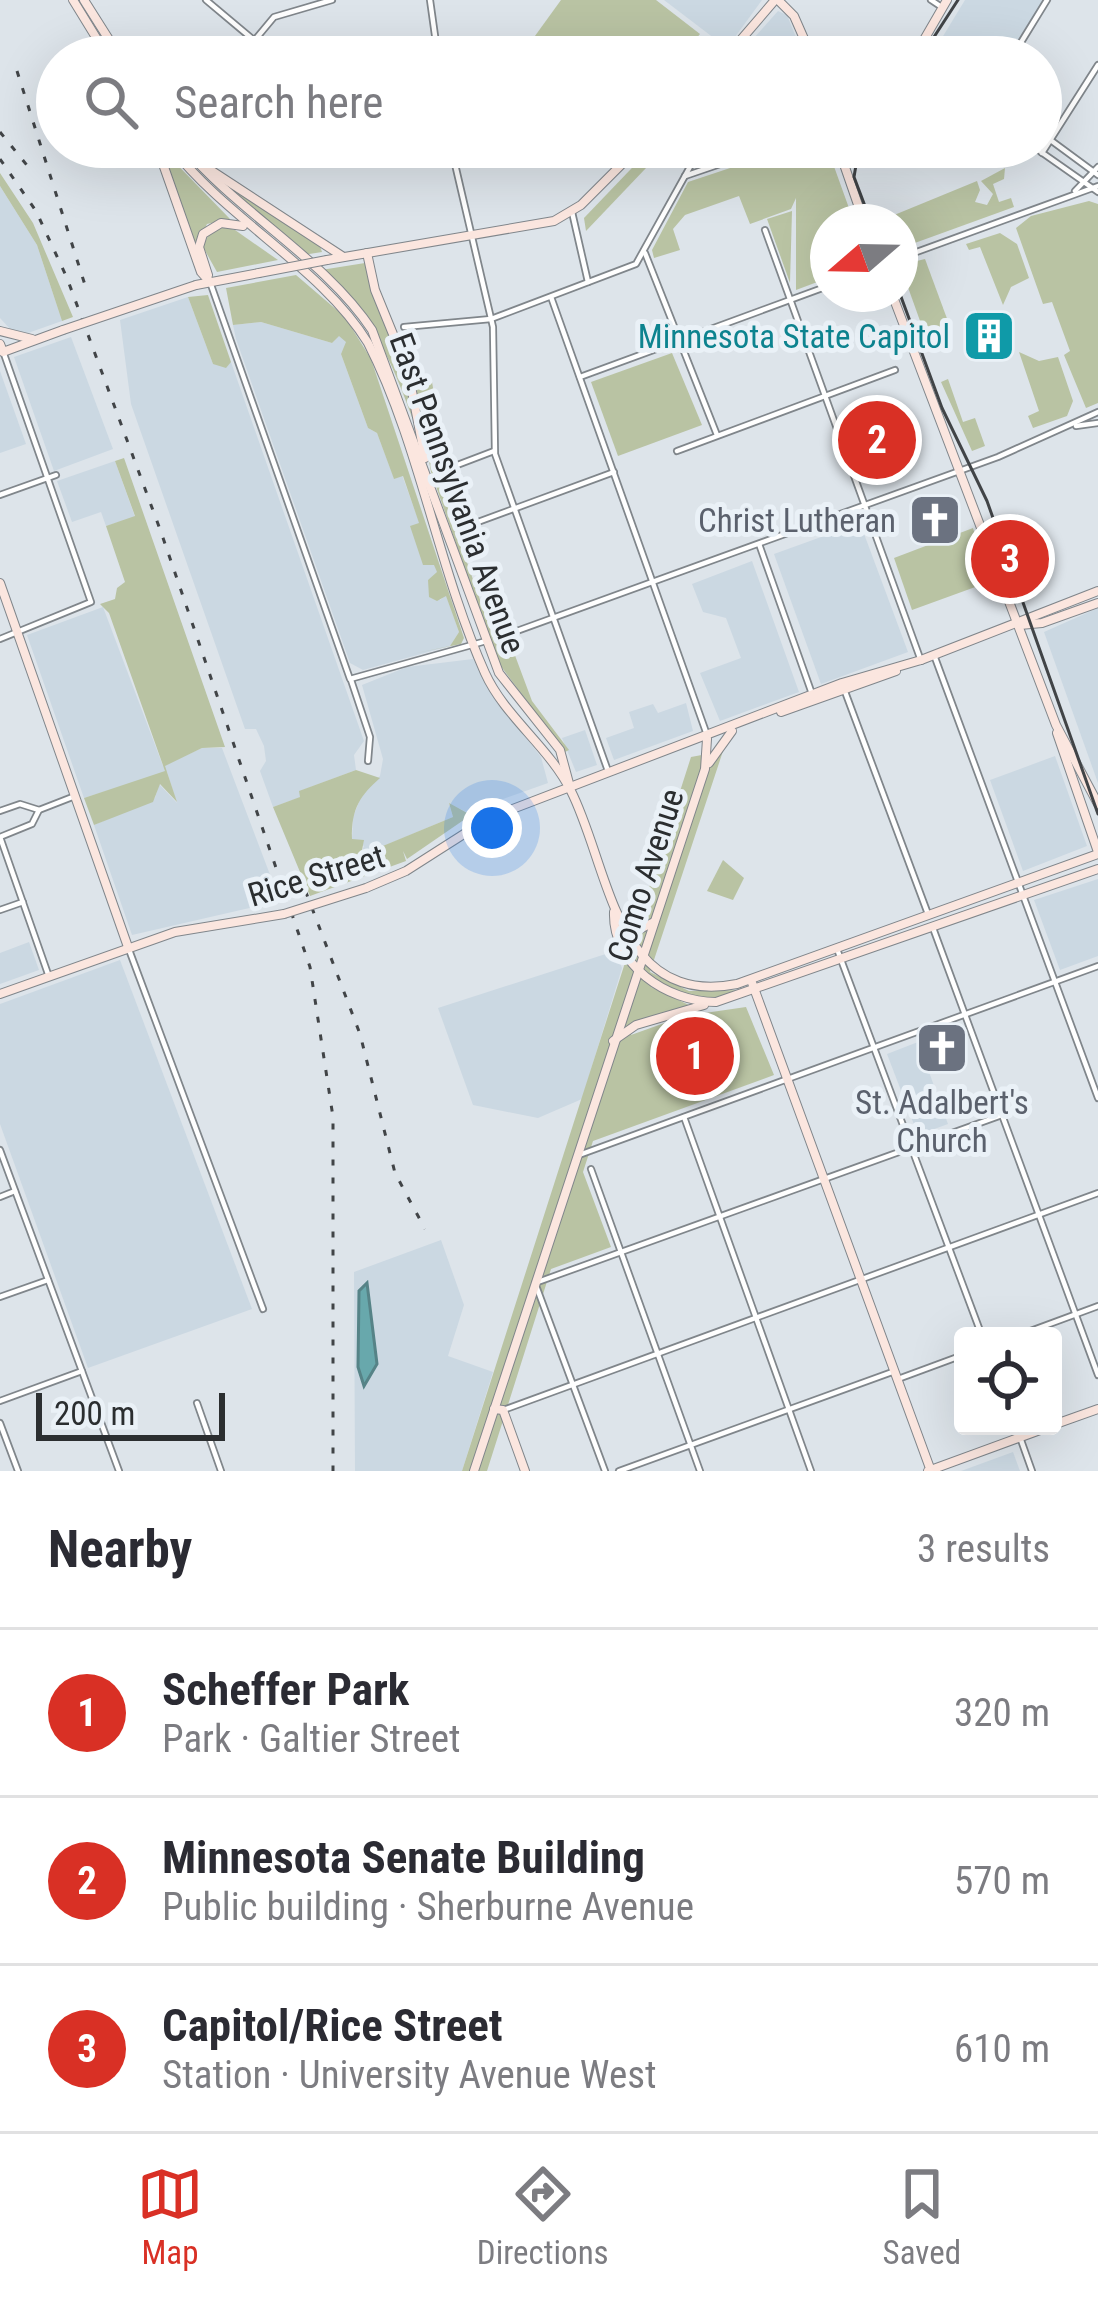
<!DOCTYPE html>
<html lang="en">
<head>
<meta charset="utf-8">
<style>
	body { margin:0; font-family:"Roboto Condensed",sans-serif; background:#f2f2f3; color:#2b2b33 }
	.controls { position:absolute; right:36px; bottom:36px; display:grid; overflow:hidden; border-radius:12px; box-shadow:0 12px 48px #0002 }
	.controls button { width:108px; height:108px; display:grid; place-items:center; padding:0; border:0; border-bottom:3px solid #e1e1e2; background:#fff; color:#2b2b33; font:60px sans-serif }
	.compass { position:absolute; left:810px; top:204px; width:108px; height:108px; border-radius:50%; background:#fff; box-shadow:0 12px 48px #0002; rotate:250deg }
	.scale { position:absolute; left:36px; bottom:30px; width:189px; box-sizing:border-box; padding-left:12px; border:6px solid #2b2e30; border-top:0; font-size:33px; line-height:42px; white-space:nowrap; color:#2b2e30; -webkit-text-stroke:9px #eaf1f7; paint-order:stroke }
	.you { position:absolute; left:492px; top:828px; width:42px; height:42px; margin:-30px; border:9px solid #fff; border-radius:50%; background:#1a73e8; box-shadow:0 0 0 18px #1a73e833 }
	.badge { display:grid; place-items:center; width:78px; height:78px; border-radius:50%; background:#d93025; color:#fff; font-size:39px; font-weight:700 }
	.pin { position:absolute; translate:-50% -50%; border:6px solid #fff; box-shadow:0 3px 12px #0006 }
	.list { margin:0; padding:0; list-style:none }
	h2 { display:flex; justify-content:space-between; align-items:center; height:156px; margin:0; padding:0 48px; font-size:51px }
	h2 small { font-size:39px; font-weight:400; color:#7c7c81 }
	.list li { display:grid; grid-template-columns:78px 1fr auto; gap:36px; align-items:center; box-sizing:border-box; height:168px; padding:0 48px; border-top:3px solid #e1e1e2 }
	.list b { display:block; font-size:45px; white-space:nowrap }
	.list p { margin:0; font-size:39px; white-space:nowrap; color:#7c7c81 }
	.list em { font-size:39px; font-style:normal; color:#7c7c81 }
	.icon { flex:none; width:66px; height:66px; fill:none; stroke:currentColor; stroke-width:2; stroke-linecap:round; stroke-linejoin:round }
	.map { position:relative; flex:none; width:1098px; height:1471px; overflow:hidden }
	.search { position:absolute; background:#fff; box-shadow:0 12px 48px #0002; left:36px; right:36px; top:36px; height:132px; display:flex; align-items:center; gap:30px; box-sizing:border-box; padding:0 42px; border-radius:66px; color:#7c7c81; font-size:45px }
	.sheet { height:660px; background:#fff }
	nav { display:flex; justify-content:space-around; align-items:center; box-sizing:border-box; height:168px; border-top:3px solid #e1e1e2; background:#fff; font-size:33px; color:#7c7c81 }
	nav a { display:grid; justify-items:center; gap:6px }
	nav .on { color:#d93025 }
	.map>svg:first-child { display:block }
</style>
</head>
<body>
<div class="map">
<svg width="1098" height="1471" viewBox="0 0 1098 1471">
	<rect width="100%" height="100%" fill="#dde4ea"/>
	<g fill="#cbd8e2">
		<polygon points="664,0 762,0 727,48"/>
		<polygon points="965,0 1044,0 1009,57 942,57 934,51"/>
		<polygon points="778,11 787,15 804,57 737,57"/>
		<polygon points="0,186 37,245 62,321 28,333 12,331 0,318"/>
		<polygon points="188,297 213,364 231,362 364,741 354,755 356,770 300,791 301,797 273,807 260,771 266,761 264,746 256,729 245,729 131,404 120,320"/>
		<polygon points="261,322 332,343 339,335 347,342 341,354 368,428 377,433 394,478 402,475 438,574 428,580 440,600 446,595 459,632 450,646 363,670 350,663 236,339 233,325"/>
		<polygon points="71,337 113,449 54,471 14,357"/>
		<polygon points="0,371 26,444 0,453"/>
		<polygon points="115,461 135,517 106,526 101,512 72,522 57,481"/>
		<polygon points="860,523 908,652 821,684 774,554"/>
		<polygon points="752,561 799,692 720,721 700,673 741,658 726,618 703,612 692,584"/>
		<polygon points="103,607 163,766 202,748 222,748 280,901 132,935 94,825 155,798 159,784 177,803 167,772 84,798 27,635"/>
		<polygon points="1098,608 1098,783 1044,632"/>
		<polygon points="473,659 494,697 541,757 548,783 467,812 449,804 453,817 360,856 364,846 352,840 353,817 363,792 380,776 383,759 362,685 407,667"/>
		<polygon points="686,703 693,731 614,760 606,738 634,728 629,712 653,704 658,713"/>
		<polygon points="585,730 597,765 576,772 562,738"/>
		<polygon points="1055,756 1087,846 1023,871 990,780"/>
		<polygon points="1098,879 1098,956 1060,970 1034,900"/>
		<polygon points="29,942 39,970 0,984 0,953"/>
		<polygon points="615,951 622,968 582,1099 538,1118 473,1105 438,1008"/>
		<polygon points="120,960 252,1309 88,1368 0,1124 0,1004"/>
		<polygon points="918,1042 948,1124 918,1135 887,1054"/>
		<polygon points="441,1240 464,1305 448,1356 493,1372 462,1471 355,1471 354,1272"/>
		<polygon points="1013,1452 1020,1471 961,1471"/>
	</g>
	<g fill="#b9c3a3">
		<polygon points="561,0 656,0 700,34 681,57 532,57 527,47"/>
		<polygon points="160,147 230,219 207,224 196,247"/>
		<polygon points="652,147 666,147 586,231 584,218"/>
		<polygon points="793,147 827,147 854,222 828,222 828,278 796,290 796,198 791,209 750,224 739,196 685,215 673,229 680,250 654,258 652,250 688,182"/>
		<polygon points="1005,168 1004,179 993,184 999,202 1011,198 1014,207 901,248 900,222 882,220 977,181 980,190 975,202 987,205 993,194 981,181"/>
		<polygon points="0,173 33,223 73,317 62,321 37,245 0,186"/>
		<polygon points="220,182 320,246 322,252 303,255"/>
		<polygon points="1089,201 1098,204 1098,403 1086,408 1064,355 1070,351 1052,302 1043,304 1016,228 1031,216"/>
		<polygon points="792,211 790,283 767,219"/>
		<polygon points="220,226 235,230 278,260 217,272 203,247 210,231"/>
		<polygon points="1000,233 1017,244 1029,278 1011,287 1003,305 980,247 969,250 966,244"/>
		<polygon points="925,259 949,324 924,332 900,265"/>
		<path d="M 365,263 L 403,369 L 413,420 C 391,360 371,312 321,270 Z"/>
		<polygon points="296,275 345,317 371,359 464,638 461,644 412,654 450,646 459,632 446,596 437,601 429,597 428,580 437,572 434,565 423,565 410,526 419,523 403,476 394,479 377,433 368,428 341,354 346,342 339,336 332,343 261,322 233,325 226,288"/>
		<polygon points="208,295 231,362 226,368 213,364 188,297"/>
		<polygon points="1019,352 1039,361 1058,357 1073,401 1067,416 1033,428 1028,416 1039,411"/>
		<polygon points="672,353 702,425 618,456 591,382"/>
		<polygon points="948,379 963,422 975,418 985,446 972,451 941,382"/>
		<polygon points="432,382 448,472 437,476 451,516 456,515 457,533 465,539 461,545 494,640 503,648 510,642 532,701 569,750 565,752 497,661 431,472 415,385"/>
		<polygon points="124,458 225,747 202,748 165,766 177,802 160,784 153,802 94,825 84,798 165,771 109,613 100,604 115,599 117,588 125,582 106,526 135,516 115,461"/>
		<polygon points="973,528 989,582 912,610 894,558"/>
		<path d="M 723,751 L 650,972 L 689,991 L 743,990 C 709,1006 679,995 649,976 L 651,987 L 689,1005 L 635,1023 L 631,1035 L 684,1016 L 746,1007 L 774,1075 L 593,1141 L 583,1172 L 611,1247 L 551,1269 L 487,1471 L 462,1471 L 691,757 Z"/>
		<path d="M 356,770 L 380,778 C 361,795 351,808 352,839 L 364,840 L 361,855 L 453,817 L 449,803 L 471,815 L 407,859 L 403,851 L 406,861 L 310,896 L 273,807 L 300,797 L 299,791 Z"/>
		<polygon points="723,860 744,878 733,900 707,891"/>
	</g>
	<polygon fill="#68a8ac" stroke="#568387" stroke-width="3" points="367,1283 377,1364 364,1386 358,1367 359,1291"/>
	<g fill="none" stroke-linecap="round" stroke-linejoin="round">
		<g stroke="#80868b" stroke-width="8">
			<g id="street">
				<polyline points="206,0 274,57"/>
				<polyline points="430,0 438,57"/>
				<polyline points="931,0 943,8"/>
				<polyline points="254,41 274,17 332,0"/>
				<polyline points="1012,57 1047,0"/>
				<polyline points="1041,133 1098,175"/>
				<polyline points="343,147 376,147"/>
				<polyline points="451,147 493,327 495,454 608,771"/>
				<polyline points="1034,147 1098,192"/>
				<polyline points="1042,153 1098,65"/>
				<polyline points="685,176 770,147"/>
				<polyline points="1075,191 1098,167"/>
				<polyline points="572,212 588,282"/>
				<polyline points="765,230 920,658"/>
				<polyline points="645,253 717,435"/>
				<polyline points="900,258 1098,186"/>
				<polyline points="210,282 350,679 486,641"/>
				<polyline points="551,297 706,732"/>
				<polyline points="404,327 491,319 636,264 701,147"/>
				<polyline points="580,377 828,286"/>
				<polyline points="1076,426 1098,423"/>
				<polyline points="677,451 895,370"/>
				<polyline points="452,467 494,451"/>
				<polyline points="0,495 56,475"/>
				<polyline points="467,526 614,472"/>
				<polyline points="759,544 811,691"/>
				<polyline points="503,636 998,457 1098,412"/>
				<polyline points="0,639 91,602 4,354"/>
				<polyline points="934,655 1098,1098"/>
				<polyline points="351,680 370,737 368,761"/>
				<polyline points="844,689 928,914"/>
				<polyline points="0,811 20,804 39,810"/>
				<polyline points="0,910 23,902"/>
				<polyline points="933,928 1098,1375"/>
				<polyline points="128,947 263,1309"/>
				<polyline points="837,949 982,1336"/>
				<polyline points="48,974 0,837 32,824 39,810 75,796"/>
				<polyline points="684,1117 811,1471"/>
				<polyline points="0,1150 119,1471"/>
				<polyline points="579,1155 1098,966"/>
				<polyline points="591,1169 700,1471"/>
				<polyline points="0,1197 15,1191"/>
				<polyline points="0,1297 48,1280"/>
				<polyline points="1017,1336 1098,1306"/>
				<polyline points="898,1379 963,1355"/>
				<polyline points="0,1401 82,1371"/>
				<polyline points="197,1403 221,1471"/>
				<polyline points="506,1409 1098,1193"/>
				<polyline points="0,1423 18,1471"/>
				<polyline points="1016,1426 1032,1471"/>
				<polyline points="605,1471 535,1283 1002,1115"/>
				<polyline points="619,1471 895,1371"/>
			</g>
		</g>
		<g stroke="#80868b" stroke-width="10">
			<g id="secondary">
				<polyline points="73,0 108,57"/>
				<polyline points="84,0 120,57"/>
				<polyline points="778,0 794,16 812,57"/>
				<polyline points="726,57 775,0"/>
				<polyline points="914,57 947,0"/>
				<polyline points="157,147 201,272 210,282"/>
				<path d="M 171,147 C 228,220 323,269 368,343 C 420,445 438,568 485,673 C 505,717 549,747 571,791 C 610,868 615,1008 737,984 L 1098,854"/>
				<path d="M 184,147 C 239,213 326,260 372,330 L 499,673 L 560,750 L 570,787"/>
				<polyline points="838,147 864,222"/>
				<polyline points="209,169 342,256"/>
				<polyline points="367,253 375,290 408,371 425,458"/>
				<polyline points="327,260 554,221 581,205 639,147"/>
				<polyline points="208,275 199,247 203,234 221,223 243,226"/>
				<polyline points="196,285 259,273"/>
				<polyline points="892,294 1056,725 1098,804"/>
				<polyline points="0,331 32,339"/>
				<polyline points="0,344 3,352 63,330"/>
				<polyline points="0,583 128,947"/>
				<polyline points="1020,625 1042,623 1098,603"/>
				<polyline points="921,660 1098,591"/>
				<polyline points="781,712 896,671"/>
				<polyline points="1057,733 1098,852"/>
				<polyline points="709,763 732,731"/>
				<polyline points="366,888 406,871 489,818 842,683 921,660"/>
				<path d="M 614,912 C 612,965 667,1002 716,1002 L 1098,869"/>
				<polyline points="625,928 636,931 654,922"/>
				<polyline points="751,980 931,1471"/>
				<polyline points="0,994 175,932 284,914"/>
				<polyline points="613,1041 636,1025 704,1005"/>
				<polyline points="494,1409 503,1410 525,1471"/>
				<polyline points="1053,1425 1098,1409"/>
				<polyline points="474,1471 705,769 707,739"/>
				<polyline points="928,1471 1051,1426"/>
			</g>
		</g>
		<use href="#street" stroke="#fff" stroke-width="4.5"/>
		<use href="#secondary" stroke="#fbe6df" stroke-width="8"/>
		<g stroke="#414447" stroke-width="3">
			<polyline points="921,57 958,0"/>
			<polyline points="859,147 854,177 871,222"/>
			<polyline points="900,294 942,408 987,501 1098,814"/>
		</g>
		<g stroke="#414447" stroke-width="3" stroke-dasharray="6 12" stroke-linecap="butt">
			<polyline points="17,71 85,285"/>
			<polyline points="0,132 30,169"/>
			<polyline points="113,148 114,147"/>
			<polyline points="0,159 36,211 67,278 161,532 310,967 333,1117 333,1471"/>
			<polyline points="299,874 360,1034 395,1173 425,1229"/>
		</g>
		<g stroke="#80868b" stroke-width="10" stroke-linecap="butt">
			<g id="secondary-bridge">
				<polyline points="259,273 327,260"/>
				<polyline points="63,330 196,285"/>
				<polyline points="284,914 366,888"/>
			</g>
		</g>
		<use href="#secondary-bridge" stroke="#fbe6df" stroke-width="8"/>
	</g>
	<defs>
		<g id="building-square" transform="scale(2.7)"><rect x="-9" y="-9" width="18" height="18" rx="4" fill="#0f9aa8" stroke="#eaf1f7"/><path d="M-4-6H4V6H1V3H-1V6H-4ZM-2.5-4.3h1.7v1.8h-1.7ZM.8-4.3h1.7v1.8H.8ZM-2.5-1h1.7V.8h-1.7ZM.8-1h1.7V.8H.8Z" fill="#fff"/></g>
		<g id="church-square" transform="scale(2.7)"><rect x="-9" y="-9" width="18" height="18" rx="4" fill="#6b7280" stroke="#eaf1f7"/><path d="M-1.2-6h2.4v3.5h3.3v2.4h-3.3V6h-2.4V-.1h-3.3v-2.4h3.3Z" fill="#fff"/></g>
	</defs>
	<g fill-rule="evenodd">
		<use href="#building-square" x="989" y="336"/>
		<use href="#church-square" x="935" y="520"/>
		<use href="#church-square" x="942" y="1048"/>
	</g>
	<g text-anchor="middle" stroke-width="10" stroke-linejoin="round" paint-order="stroke">
		<g font-size="33" fill="#0d838f" stroke="#eaf1f7" text-anchor="end">
			<text x="950" y="348">Minnesota State Capitol</text>
		</g>
		<g font-size="33" fill="#2b2e30" stroke="#eaf1f7">
			<text transform="translate(458 493) rotate(70)" y="12">East Pennsylvania Avenue</text>
			<text transform="translate(316 875) rotate(-17)" y="12">Rice Street</text>
			<text transform="translate(645 875) rotate(-72)" y="12">Como Avenue</text>
		</g>
		<g font-size="33" fill="#5b616d" stroke="#eaf1f7" text-anchor="end">
			<text x="896" y="532">Christ Lutheran</text>
			<text x="942" y="1114" text-anchor="middle">St. Adalbert's<tspan x="942" dy="38">Church</tspan></text>
		</g>
	</g>
</svg>
<div class="controls">
<button><svg class="icon" aria-label="locate" viewBox="0 0 24 24"><circle cx="12" cy="12" r="6"/><path d="M12 2v4M12 18v4M2 12h4M18 12h4"/></svg></button>
</div>
<svg class="compass" viewBox="-18 -18 36 36"><path d="M0-13l5 13h-10z" fill="#e53935"/><path d="M0 13l5-13h-10z" fill="#7c7c81"/></svg>
<div class="scale">200 m</div>
<div class="you"></div>
<div class="pin badge" style="left:695px;top:1056px">1</div>
<div class="pin badge" style="left:877px;top:440px">2</div>
<div class="pin badge" style="left:1010px;top:559px">3</div>
<div class="search"><svg class="icon" aria-label="search" viewBox="0 0 24 24"><circle cx="10" cy="10" r="6"/><path d="M15 15l6 6"/></svg>Search here</div>
</div>
<section class="sheet">
<h2>Nearby<small>3 results</small></h2>
<ul class="list">
<li><span class="badge">1</span><div><b>Scheffer Park</b><p>Park · Galtier Street</p></div><em>320 m</em></li>
<li><span class="badge">2</span><div><b>Minnesota Senate Building</b><p>Public building · Sherburne Avenue</p></div><em>570 m</em></li>
<li><span class="badge">3</span><div><b>Capitol/Rice Street</b><p>Station · University Avenue West</p></div><em>610 m</em></li>
</ul>
</section>
<nav>
<a class="on"><svg class="icon" aria-label="map" viewBox="0 0 24 24"><path d="M3 6l6-2 6 2 6-2v14l-6 2-6-2-6 2zM9 4v14M15 6v14"/></svg>Map</a>
<a><svg class="icon" aria-label="directions" viewBox="0 0 24 24"><path d="M12 3l9 9-9 9-9-9zM9 14v-3h6M13 9l2 2-2 2"/></svg>Directions</a>
<a><svg class="icon" aria-label="saved" viewBox="0 0 24 24"><path d="M7 4h10v16l-5-4-5 4z"/></svg>Saved</a>
</nav>
</body>
</html>
